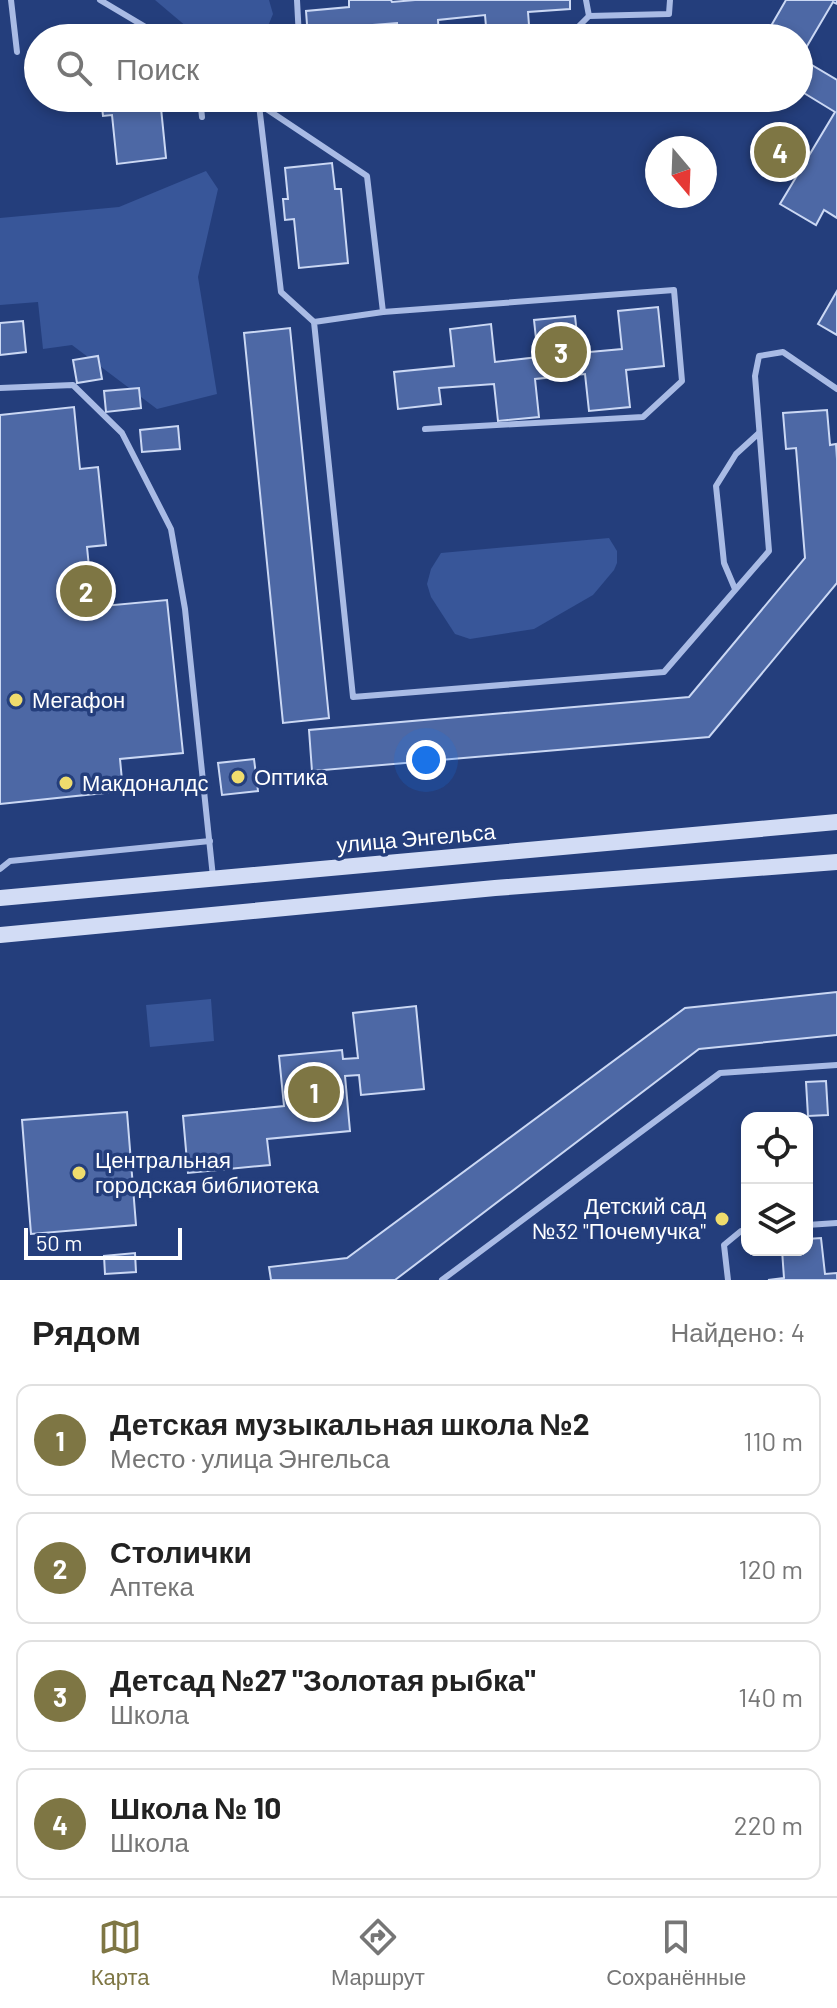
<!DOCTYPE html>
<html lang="ru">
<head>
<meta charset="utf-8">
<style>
	body { margin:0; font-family:Barlow,sans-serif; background:#f6f6f6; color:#222 }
	.controls { position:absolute; right:24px; bottom:24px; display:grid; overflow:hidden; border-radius:16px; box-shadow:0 4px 12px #0003 }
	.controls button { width:72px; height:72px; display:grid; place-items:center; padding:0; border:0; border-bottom:2px solid #e0e0e0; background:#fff; color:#222; font:40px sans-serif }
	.compass { position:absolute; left:645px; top:136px; width:72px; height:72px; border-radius:50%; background:#fff; box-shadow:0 4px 12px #0003; rotate:161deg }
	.scale { position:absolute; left:24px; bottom:20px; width:158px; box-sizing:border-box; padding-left:8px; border:4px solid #fff; border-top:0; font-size:22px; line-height:28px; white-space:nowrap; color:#fff; -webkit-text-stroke:6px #243e7c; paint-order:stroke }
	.you { position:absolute; left:426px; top:760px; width:28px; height:28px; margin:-20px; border:6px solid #fff; border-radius:50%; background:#1a73e8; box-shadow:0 0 0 12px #1a73e833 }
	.badge { display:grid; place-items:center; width:52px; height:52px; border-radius:50%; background:#7e7644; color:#fff; font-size:26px; font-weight:700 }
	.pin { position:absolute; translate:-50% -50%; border:4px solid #fff; box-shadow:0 2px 8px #0006 }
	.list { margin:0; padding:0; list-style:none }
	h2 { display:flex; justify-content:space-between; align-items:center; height:104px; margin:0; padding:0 32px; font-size:34px }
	h2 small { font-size:26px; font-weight:400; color:#767676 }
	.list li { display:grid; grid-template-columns:52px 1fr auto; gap:24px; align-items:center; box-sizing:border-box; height:112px; margin:0 16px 16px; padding:0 16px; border:2px solid #e0e0e0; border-radius:16px }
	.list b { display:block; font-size:30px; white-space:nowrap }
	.list p { margin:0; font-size:26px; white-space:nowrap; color:#767676 }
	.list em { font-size:26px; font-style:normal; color:#767676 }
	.icon { flex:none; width:44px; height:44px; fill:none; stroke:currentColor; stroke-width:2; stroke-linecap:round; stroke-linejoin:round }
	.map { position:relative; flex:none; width:837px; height:1280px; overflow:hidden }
	.search { position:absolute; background:#fff; box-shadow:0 4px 12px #0003; left:24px; right:24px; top:24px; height:88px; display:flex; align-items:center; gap:20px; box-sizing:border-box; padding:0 28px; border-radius:44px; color:#767676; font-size:30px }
	.sheet { height:616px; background:#fff }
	nav { display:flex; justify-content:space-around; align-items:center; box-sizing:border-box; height:112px; border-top:2px solid #e0e0e0; background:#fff; font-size:22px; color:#767676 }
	nav a { display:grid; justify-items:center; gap:4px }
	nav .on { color:#7e7644 }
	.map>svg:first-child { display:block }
</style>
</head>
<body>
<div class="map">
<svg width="837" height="1280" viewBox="0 0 837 1280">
	<rect width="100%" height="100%" fill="#243e7c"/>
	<g fill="#385699">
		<polygon points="155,0 269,0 273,14 263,38 200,38"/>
		<polygon points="206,171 218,189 198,277 217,394 157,409 72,345 43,349 38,302 0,305 0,218 119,207"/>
		<polygon points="609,538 617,551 617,563 614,570 593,595 534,629 470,639 455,634 431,597 427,584 431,569 441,553"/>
		<polygon points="211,999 214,1041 150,1047 146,1005"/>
	</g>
	<g fill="#4d68a5" stroke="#cbd8f4" stroke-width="2">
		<polygon points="349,0 391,0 392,2 415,0 570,0 570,9 528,12 530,38 487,38 485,15 438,20 439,38 398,38 397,23 348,27 349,38 308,38 306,11 349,7"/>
		<polygon points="786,0 837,0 837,4 833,2 800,58 837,80 837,218 824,210 816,225 780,204 835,112 799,90 799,38 764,38"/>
		<polygon points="101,98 160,98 166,158 117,164 112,115 103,116"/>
		<polygon points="332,163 335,189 341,189 348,263 299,268 294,219 285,220 283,199 288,199 285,168"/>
		<polygon points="837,291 837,335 818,324"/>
		<polygon points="658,307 664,366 626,370 630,407 589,411 585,374 535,379 539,417 498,421 494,384 439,388 441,404 398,409 394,372 454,366 450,329 491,324 495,362 538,357 534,320 575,316 579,353 622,349 618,311"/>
		<polygon points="23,321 26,352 0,355 0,323"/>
		<polygon points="290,328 329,718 283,723 244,333"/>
		<polygon points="98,356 102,379 77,383 73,360"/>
		<polygon points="139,388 141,408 106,412 104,391"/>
		<polygon points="74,407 80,469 98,467 106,545 87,547 93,607 167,600 183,753 120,759 123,791 0,804 0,415"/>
		<polygon points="827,410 830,445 836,444 837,459 837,583 709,737 312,771 309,730 689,697 805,558 796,448 786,449 783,413"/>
		<polygon points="178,426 180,449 142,452 140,430"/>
		<polygon points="254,759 258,791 222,795 218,763"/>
		<polygon points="837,992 837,1035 699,1049 395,1280 271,1280 269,1267 347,1258 685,1008"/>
		<polygon points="416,1006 424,1089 361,1095 359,1075 345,1076 350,1131 267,1139 270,1165 188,1173 183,1116 284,1106 279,1056 342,1050 343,1059 358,1058 353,1013"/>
		<polygon points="826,1081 828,1115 808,1116 806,1082"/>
		<polygon points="127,1112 136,1225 31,1234 22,1120"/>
		<polygon points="821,1238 825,1274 837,1273 837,1280 768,1280 784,1278 782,1250 807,1250 807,1239"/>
		<polygon points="135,1253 136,1272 105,1274 104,1256"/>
	</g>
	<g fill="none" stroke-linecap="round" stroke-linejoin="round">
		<g stroke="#a9bbe5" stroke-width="6">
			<polyline points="11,0 17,52"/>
			<polyline points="100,0 164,38"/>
			<polyline points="297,0 299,38"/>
			<polyline points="586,0 589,16"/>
			<polyline points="567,38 589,16 669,14 670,0"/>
			<polyline points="200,98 202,117"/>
			<polyline points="250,98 367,176 383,312 314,322 353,697 664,672 769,551 755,376 759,356 783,352 837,389"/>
			<polyline points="259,105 281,292 314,322"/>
			<polyline points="383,312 674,290 682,381 643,417 425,429"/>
			<polyline points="0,388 73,385 122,433 171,529 185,609 213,877"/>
			<polyline points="735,589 724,563 716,486 736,454 759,433"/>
			<polyline points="0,869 10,861 210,841"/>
			<polyline points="807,1225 837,1223"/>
			<polyline points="442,1280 720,1073 837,1065"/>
			<polyline points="728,1280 724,1245 741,1231 747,1231"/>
		</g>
		<g stroke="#d2dcf5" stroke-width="16">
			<polyline points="0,898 837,822"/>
			<polyline points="0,935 495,888 837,862"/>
		</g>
	</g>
	<g fill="#efdc6d" stroke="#243e7c" stroke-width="3">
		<circle cx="16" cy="700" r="8"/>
		<circle cx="238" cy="777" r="8"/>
		<circle cx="66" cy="783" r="8"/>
		<circle cx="79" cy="1173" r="8"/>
		<circle cx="722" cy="1219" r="8"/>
	</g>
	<g text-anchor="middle" stroke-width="7" stroke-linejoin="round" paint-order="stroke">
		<g font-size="22" fill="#fff" stroke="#243e7c" text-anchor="start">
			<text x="32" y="708">Мегафон</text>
			<text x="254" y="785">Оптика</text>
			<text x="82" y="791">Макдоналдс</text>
			<text x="95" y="1168">Центральная<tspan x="95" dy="25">городская библиотека</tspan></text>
			<text x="706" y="1214" text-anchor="end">Детский сад<tspan x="706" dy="25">№32 "Почемучка"</tspan></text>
		</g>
		<g font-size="22" fill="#fff" stroke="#243e7c">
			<text transform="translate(416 838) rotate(-5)" y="8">улица Энгельса</text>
		</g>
	</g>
</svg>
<div class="controls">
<button><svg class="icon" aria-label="locate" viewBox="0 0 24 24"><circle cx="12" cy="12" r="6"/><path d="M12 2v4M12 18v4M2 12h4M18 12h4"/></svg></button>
<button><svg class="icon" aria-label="layers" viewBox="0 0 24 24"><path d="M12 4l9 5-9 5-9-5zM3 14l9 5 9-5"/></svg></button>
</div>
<svg class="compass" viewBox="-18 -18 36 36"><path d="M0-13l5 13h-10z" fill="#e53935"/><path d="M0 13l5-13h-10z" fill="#767676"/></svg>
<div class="scale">50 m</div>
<div class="you"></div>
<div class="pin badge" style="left:314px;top:1092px">1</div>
<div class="pin badge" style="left:86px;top:591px">2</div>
<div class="pin badge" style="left:561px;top:352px">3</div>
<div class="pin badge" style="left:780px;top:152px">4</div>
<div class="search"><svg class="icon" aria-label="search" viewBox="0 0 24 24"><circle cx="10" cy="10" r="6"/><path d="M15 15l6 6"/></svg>Поиск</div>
</div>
<section class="sheet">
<h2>Рядом<small>Найдено: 4</small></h2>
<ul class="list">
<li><span class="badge">1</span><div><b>Детская музыкальная школа №2</b><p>Место · улица Энгельса</p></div><em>110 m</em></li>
<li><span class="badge">2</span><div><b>Столички</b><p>Аптека</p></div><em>120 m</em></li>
<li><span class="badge">3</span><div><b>Детсад №27 &quot;Золотая рыбка&quot;</b><p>Школа</p></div><em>140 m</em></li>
<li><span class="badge">4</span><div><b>Школа № 10</b><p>Школа</p></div><em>220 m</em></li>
</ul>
</section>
<nav>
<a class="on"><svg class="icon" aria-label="map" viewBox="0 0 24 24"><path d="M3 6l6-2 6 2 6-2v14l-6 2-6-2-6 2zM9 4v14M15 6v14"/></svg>Карта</a>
<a><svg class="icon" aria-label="directions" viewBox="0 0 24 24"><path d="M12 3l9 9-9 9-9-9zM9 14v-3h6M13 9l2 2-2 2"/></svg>Маршрут</a>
<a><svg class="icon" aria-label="saved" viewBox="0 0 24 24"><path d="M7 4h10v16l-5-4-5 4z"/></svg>Сохранённые</a>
</nav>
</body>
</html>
